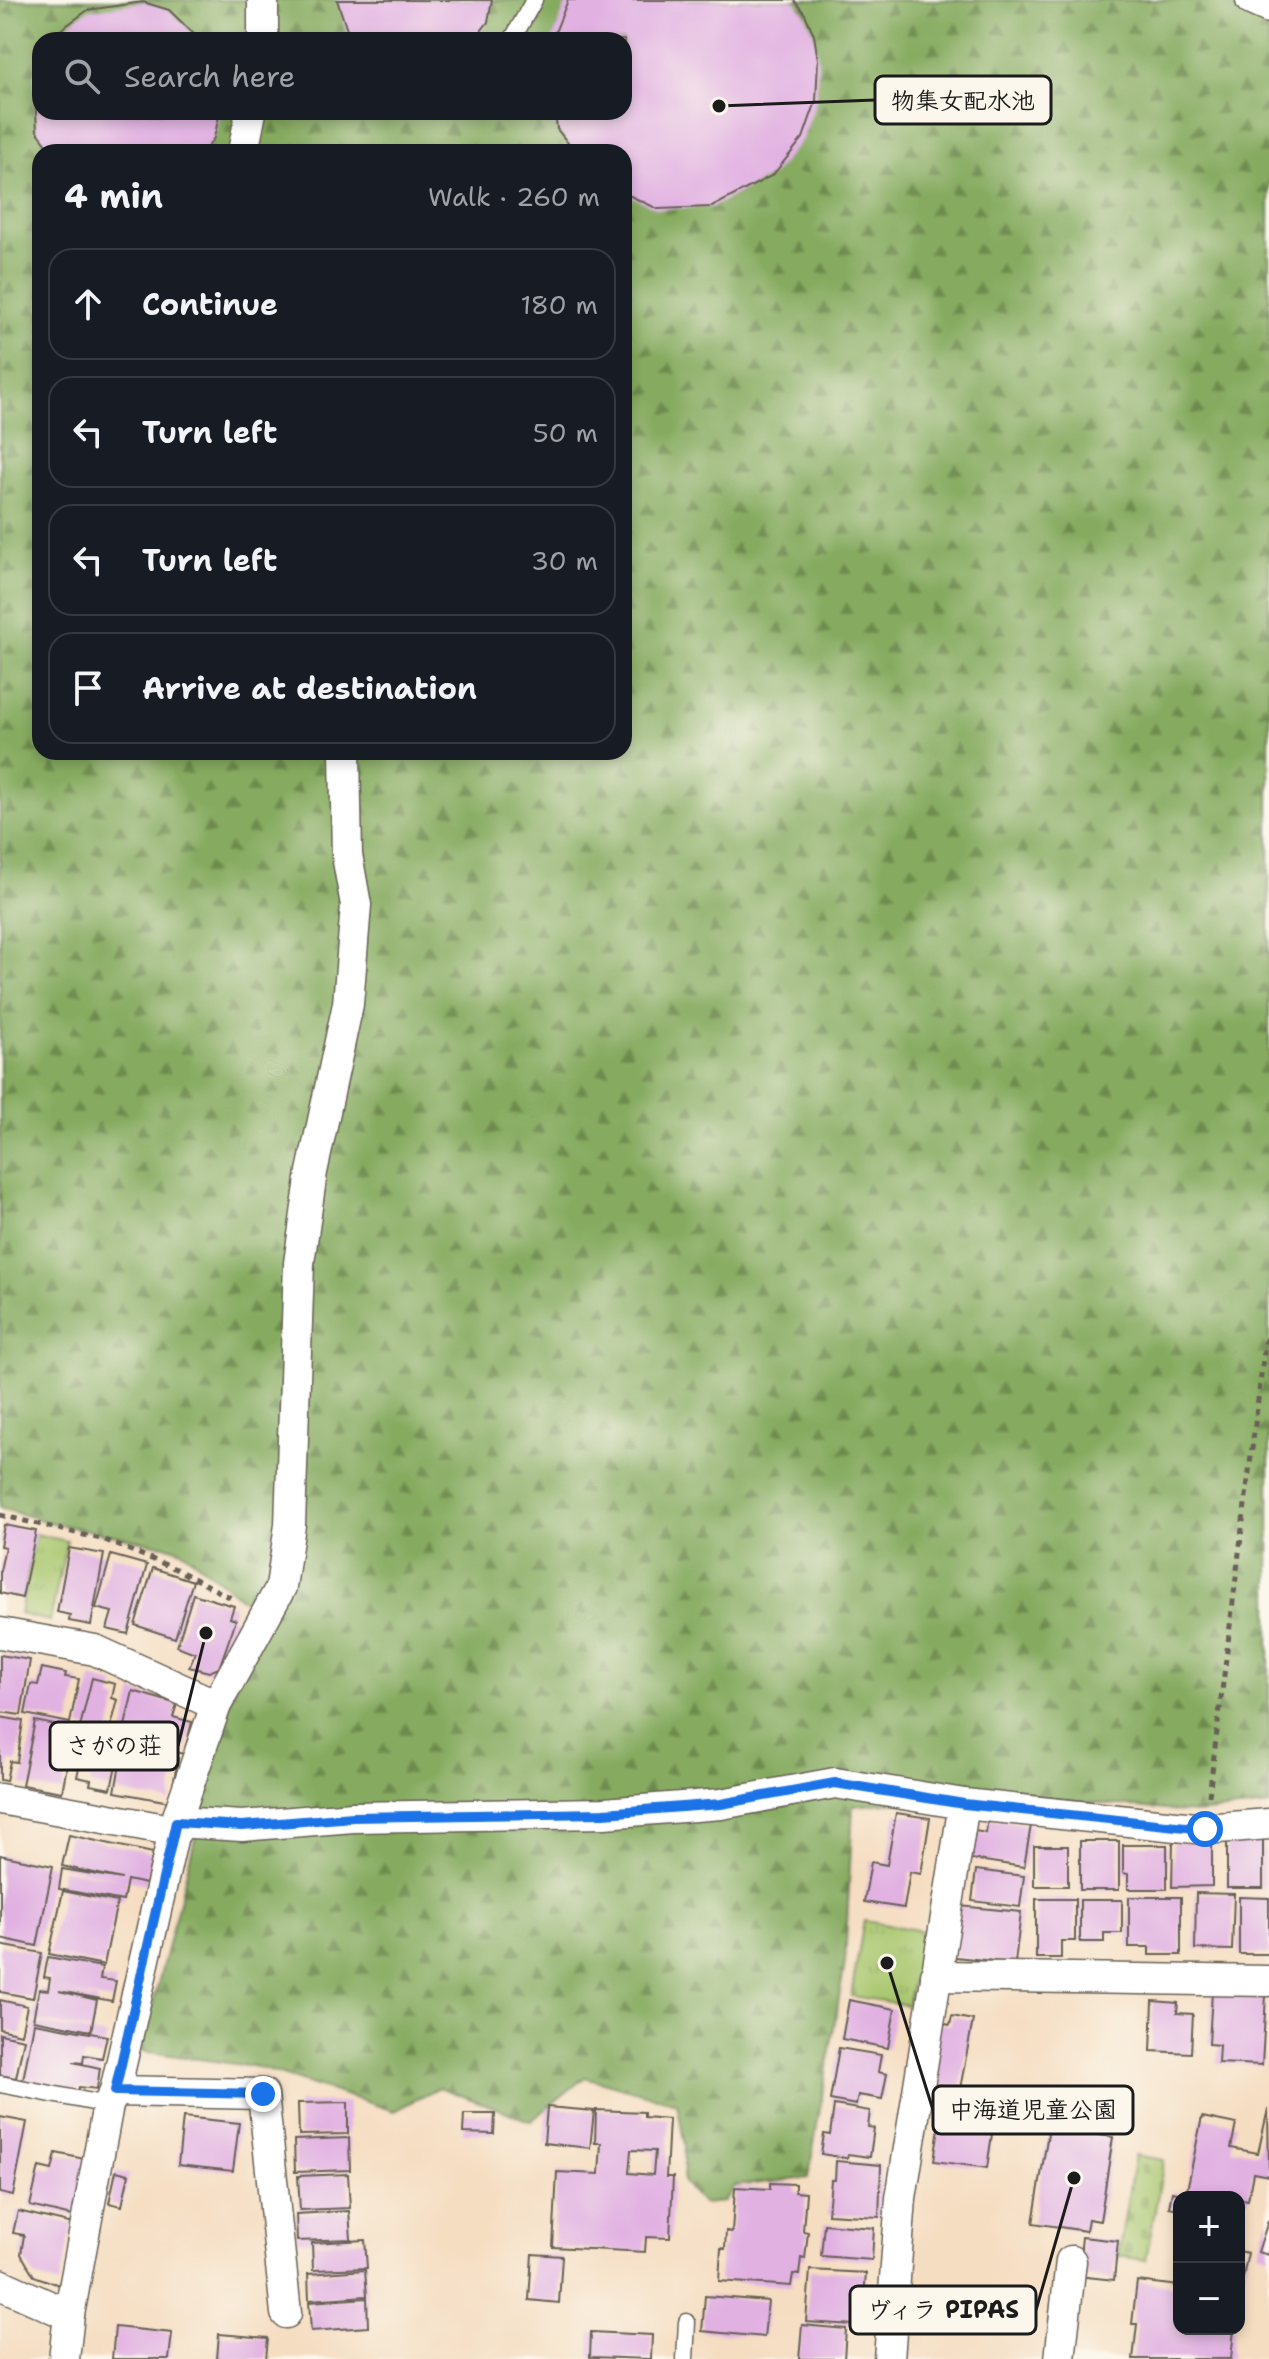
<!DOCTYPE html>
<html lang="en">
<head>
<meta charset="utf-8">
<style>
	body { margin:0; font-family:"Shantell Sans","Klee One",sans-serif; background:#242831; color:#f1f3f6 }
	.controls { position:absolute; right:24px; bottom:24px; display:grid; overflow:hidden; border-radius:16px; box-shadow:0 4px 12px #0003 }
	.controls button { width:72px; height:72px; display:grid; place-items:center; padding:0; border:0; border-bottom:2px solid #363941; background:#171b24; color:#f1f3f6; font:40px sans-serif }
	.stop { position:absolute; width:24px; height:24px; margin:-18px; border:6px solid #1a73e8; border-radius:50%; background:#fff }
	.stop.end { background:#1a73e8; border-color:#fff; box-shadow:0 2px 8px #0008 }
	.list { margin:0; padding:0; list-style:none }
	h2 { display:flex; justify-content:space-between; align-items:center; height:104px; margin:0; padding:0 32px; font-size:34px }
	h2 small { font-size:26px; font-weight:400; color:#9ea1a6 }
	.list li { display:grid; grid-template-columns:52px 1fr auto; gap:24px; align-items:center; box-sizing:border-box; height:112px; margin:0 16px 16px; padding:0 16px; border:2px solid #363941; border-radius:24px }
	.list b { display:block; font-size:30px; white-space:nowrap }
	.list em { font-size:26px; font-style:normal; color:#9ea1a6 }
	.icon { flex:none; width:44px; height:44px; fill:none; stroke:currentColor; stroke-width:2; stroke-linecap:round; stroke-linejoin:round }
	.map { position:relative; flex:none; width:1269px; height:2359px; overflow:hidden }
	.search { position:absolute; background:#171b24; box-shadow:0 4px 12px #0003; left:32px; top:32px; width:600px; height:88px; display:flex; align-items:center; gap:20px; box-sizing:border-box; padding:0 28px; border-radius:24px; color:#9ea1a6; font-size:30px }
	.panel { position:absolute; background:#171b24; box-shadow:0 4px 12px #0003; left:32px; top:144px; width:600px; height:616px; border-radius:24px }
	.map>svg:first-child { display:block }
</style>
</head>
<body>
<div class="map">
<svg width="1269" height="2359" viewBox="0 0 1269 2359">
	<defs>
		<pattern id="forest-firs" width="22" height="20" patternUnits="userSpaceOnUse" patternTransform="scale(2)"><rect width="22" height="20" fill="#86ab60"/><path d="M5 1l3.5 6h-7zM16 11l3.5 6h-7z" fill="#6d8a4e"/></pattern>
		<pattern id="cemetery-stones" width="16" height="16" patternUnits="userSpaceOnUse" patternTransform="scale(2)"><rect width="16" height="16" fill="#a8c66d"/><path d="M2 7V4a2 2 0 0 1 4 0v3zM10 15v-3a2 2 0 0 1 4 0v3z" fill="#90aa5e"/></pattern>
		<pattern id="park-tufts" width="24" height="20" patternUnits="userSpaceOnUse" patternTransform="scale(2)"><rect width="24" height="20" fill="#a8c66d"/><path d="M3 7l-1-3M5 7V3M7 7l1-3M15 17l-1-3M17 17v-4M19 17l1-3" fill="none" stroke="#90aa5e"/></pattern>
	</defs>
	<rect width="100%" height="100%" fill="#fbf7ec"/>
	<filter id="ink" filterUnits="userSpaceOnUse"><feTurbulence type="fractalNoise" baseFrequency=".0125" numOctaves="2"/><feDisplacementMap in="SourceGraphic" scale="16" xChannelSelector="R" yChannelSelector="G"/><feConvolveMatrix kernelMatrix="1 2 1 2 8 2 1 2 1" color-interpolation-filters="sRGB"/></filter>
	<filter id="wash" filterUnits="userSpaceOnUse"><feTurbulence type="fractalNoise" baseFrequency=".006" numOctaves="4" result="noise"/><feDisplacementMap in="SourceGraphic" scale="32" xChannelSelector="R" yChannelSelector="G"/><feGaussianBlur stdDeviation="1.8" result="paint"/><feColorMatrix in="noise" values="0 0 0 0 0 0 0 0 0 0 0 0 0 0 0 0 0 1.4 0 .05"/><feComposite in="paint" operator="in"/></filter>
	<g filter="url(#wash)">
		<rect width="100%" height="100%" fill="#f5ddc1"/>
		<path fill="url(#forest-firs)" stroke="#51643e" stroke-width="2" fill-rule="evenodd" d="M 0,0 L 1269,0 L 1269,1806 L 1194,1813 L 1000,1793 L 853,1806 L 845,1963 L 808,2178 L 734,2186 L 724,2202 L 702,2204 L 683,2181 L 685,2146 L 677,2103 L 585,2077 L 531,2121 L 439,2087 L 394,2111 L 257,2067 L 141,2051 L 229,1705 L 261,1614 L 180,1549 L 48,1522 L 0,1508 ZM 40,40 L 624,40 L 624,112 L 40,112 ZM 40,152 L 624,152 L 624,752 L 40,752 Z"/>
		<polygon fill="url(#cemetery-stones)" stroke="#627144" stroke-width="2" points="1135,2155 1164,2160 1146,2260 1118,2256"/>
		<g fill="url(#park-tufts)" stroke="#627144" stroke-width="2">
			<polygon points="35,1534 67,1541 50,1621 20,1614"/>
			<polygon points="864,1921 924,1931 907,2005 851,1996"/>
		</g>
		<g id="blocks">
			<g fill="#e1b1e2" fill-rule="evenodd">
				<polygon points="337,0 492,0 488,22 474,40 355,40 348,33"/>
				<polygon points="568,0 794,0 805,14 814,35 818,60 816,101 803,138 773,175 712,207 658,209 624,193 624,152 575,152 557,129 555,112 624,112 624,40 552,40"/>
				<polygon points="143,2 169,10 200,40 51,40 55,34 88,10"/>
				<polygon points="40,59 40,112 220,112 214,138 204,152 53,152 37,131 34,75"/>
				<polygon points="4,1525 36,1531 22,1598 0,1593 0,1571 5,1547 0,1546"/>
				<polygon points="69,1548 104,1554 91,1625 69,1621 70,1615 57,1612"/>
				<polygon points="111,1555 147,1565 128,1634 107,1629 112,1612 96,1608"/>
				<polygon points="153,1568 193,1581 175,1638 135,1625"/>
				<polygon points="193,1594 234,1606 230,1618 236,1620 219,1668 209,1672 189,1667 195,1653 177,1646"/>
				<polygon points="0,1655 30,1660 21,1715 0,1712"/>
				<polygon points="42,1668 66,1673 65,1677 79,1679 70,1723 25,1714 31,1684 38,1685"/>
				<polygon points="92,1678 115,1684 112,1698 118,1700 109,1734 80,1727"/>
				<polygon points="133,1691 177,1704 173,1717 192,1722 184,1754 122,1739"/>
				<polygon points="0,1717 23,1721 17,1762 10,1761 6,1781 0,1780"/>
				<polygon points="35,1721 74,1729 62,1792 22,1785"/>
				<polygon points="93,1735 121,1741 111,1789 90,1785 91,1780 77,1777 85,1738 92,1739"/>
				<polygon points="123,1747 178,1758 170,1802 115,1792"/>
				<polygon points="896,1813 930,1818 921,1874 910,1872 904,1908 864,1902 871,1862 887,1865"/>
				<polygon points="988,1818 1031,1825 1024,1867 971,1859 975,1831 986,1833"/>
				<rect x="1227" y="1832" width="36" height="56"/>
				<polygon points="69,1835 153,1853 146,1884 127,1880 123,1901 59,1889 62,1869 122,1879 62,1866"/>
				<rect x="1080" y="1841" width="39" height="49"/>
				<polygon points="1173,1842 1212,1842 1212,1886 1172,1887"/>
				<polygon points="1123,1845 1167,1845 1167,1889 1128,1889 1128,1874 1123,1873"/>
				<rect x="1034" y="1846" width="34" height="40"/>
				<polygon points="0,1855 53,1866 37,1946 0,1938"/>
				<polygon points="976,1870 1024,1876 1020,1907 972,1901"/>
				<polygon points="63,1891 117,1902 104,1965 49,1954"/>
				<polygon points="1196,1893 1234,1894 1232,1950 1195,1949"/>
				<polygon points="1129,1897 1181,1897 1181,1955 1149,1955 1149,1947 1129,1947"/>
				<polygon points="1239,1897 1269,1898 1269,1954 1239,1954"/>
				<polygon points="1036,1899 1075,1899 1075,1941 1061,1941 1061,1958 1036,1958"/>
				<polygon points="1080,1900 1122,1900 1122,1933 1104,1933 1104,1942 1080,1942"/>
				<polygon points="959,1906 1021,1912 1015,1963 955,1957"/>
				<polygon points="0,1945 42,1953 33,1998 0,1992"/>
				<polygon points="48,1957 102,1967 100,1979 116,1981 112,2001 59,1991 97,2000 91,2031 33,2020 39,1989 48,1990 50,1978 44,1977"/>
				<polygon points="1212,1992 1266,1995 1262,2065 1218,2063 1219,2045 1209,2044"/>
				<polygon points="0,2000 27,2006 21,2034 0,2029"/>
				<polygon points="849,2000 895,2009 888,2048 842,2039"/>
				<polygon points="1153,2001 1178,2003 1177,2013 1193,2014 1191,2053 1151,2051"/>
				<polygon points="952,2016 973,2020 960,2089 925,2082 936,2022 950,2025"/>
				<polygon points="34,2023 107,2036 102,2058 84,2055 83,2063 73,2062 100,2068 97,2089 79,2087 77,2095 22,2085"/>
				<polygon points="0,2034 24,2039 16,2078 0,2075"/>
				<polygon points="839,2048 881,2055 878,2072 887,2074 882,2099 858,2095 856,2105 830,2100"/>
				<polygon points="348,2102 348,2134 299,2135 298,2103"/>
				<polygon points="834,2105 870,2111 868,2127 874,2128 870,2157 848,2154 847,2158 821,2154 824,2134 830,2135"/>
				<polygon points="547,2107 594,2111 590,2148 544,2143"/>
				<polygon points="1052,2109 1103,2118 1099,2135 1113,2137 1100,2221 1088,2219 1086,2231 1033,2223"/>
				<polygon points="1268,2109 1269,2176 1253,2173 1248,2200 1218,2194 1218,2197 1179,2197 1179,2209 1169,2207 1172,2192 1186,2195 1202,2117 1236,2124 1231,2148 1258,2153"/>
				<path d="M 596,2110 L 644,2112 L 644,2117 L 669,2119 L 666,2177 L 673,2177 L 670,2238 L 646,2237 L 645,2252 L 553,2247 L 557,2172 L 599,2174 L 601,2143 L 595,2143 ZM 631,2150 L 655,2151 L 653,2175 L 629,2173 Z"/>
				<polygon points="464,2114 495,2114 494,2134 463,2133"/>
				<polygon points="0,2117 27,2122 13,2196 0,2193"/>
				<polygon points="183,2117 239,2123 233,2171 178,2165"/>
				<polygon points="939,2127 992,2134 987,2168 934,2161"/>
				<polygon points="349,2138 350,2170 295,2172 294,2140"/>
				<polygon points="56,2153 89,2160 76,2217 30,2206 39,2167 52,2170"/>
				<polygon points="836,2161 881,2165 879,2217 828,2214 831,2180 835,2180"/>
				<polygon points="116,2171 129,2174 122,2206 109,2203"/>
				<polygon points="348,2174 350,2208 300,2210 298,2176"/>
				<polygon points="770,2183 795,2184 795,2192 806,2193 803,2231 808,2232 805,2259 801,2258 799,2275 793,2274 791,2286 719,2281 721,2248 725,2249 726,2231 732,2232 735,2187 770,2189"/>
				<polygon points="18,2211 73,2224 59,2285 34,2276 21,2254 24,2235 13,2233"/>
				<polygon points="349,2211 351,2239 297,2241 296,2214"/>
				<polygon points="1268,2221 1269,2221 1269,2255 1258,2252"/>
				<polygon points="824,2224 874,2228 872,2260 821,2256"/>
				<polygon points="1082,2237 1118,2241 1114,2280 1078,2276"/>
				<polygon points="365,2240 367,2268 313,2270 312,2243"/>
				<polygon points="1239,2251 1248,2253 1243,2277 1239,2276"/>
				<polygon points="532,2254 562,2256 559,2303 529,2300"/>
				<polygon points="365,2270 367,2296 309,2300 308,2274"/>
				<polygon points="810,2270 866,2273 864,2296 857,2296 855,2325 806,2322"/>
				<polygon points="1137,2281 1179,2286 1179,2329 1234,2329 1231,2359 1133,2359 1137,2324 1132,2324"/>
				<polygon points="705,2296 768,2301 764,2337 702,2331"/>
				<polygon points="367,2298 368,2327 311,2331 309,2302"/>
				<polygon points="802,2325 846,2329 844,2359 799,2359"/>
				<polygon points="115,2327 172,2333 169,2359 112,2359"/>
				<polygon points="591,2332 652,2335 651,2359 590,2357"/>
				<polygon points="219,2334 268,2338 266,2359 217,2359"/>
			</g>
		</g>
	</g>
	<g filter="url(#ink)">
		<use href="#blocks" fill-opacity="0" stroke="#686056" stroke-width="2"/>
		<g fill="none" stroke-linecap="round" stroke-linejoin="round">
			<g stroke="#686056" stroke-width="19">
				<g id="service">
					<polyline points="512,40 534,0"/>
					<polyline points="0,2084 108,2105"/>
					<polyline points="685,2359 687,2322"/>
				</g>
			</g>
			<g stroke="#686056" stroke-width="33">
				<g id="minor">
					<polyline points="1251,0 1269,8"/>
					<polyline points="263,40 263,0"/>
					<polyline points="243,152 251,112"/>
					<polyline points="0,1633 95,1650 216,1705"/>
					<polyline points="0,1799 176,1831"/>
					<polyline points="176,1822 242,1826 353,1817 604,1813 721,1804 835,1783 964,1804 1205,1829 1269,1824"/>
					<polyline points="936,1976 1269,1981"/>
					<polyline points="115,2091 263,2094 286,2313"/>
					<polyline points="0,2284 69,2315"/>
					<polyline points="64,2359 69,2315 108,2105 115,2091 176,1822 216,1705 281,1587 290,1525 299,1263 312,1172 348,1004 356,905 347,855 345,752"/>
					<polyline points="889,2359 901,2198 964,1804"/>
					<polyline points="1060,2359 1071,2261"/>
				</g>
			</g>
			<g stroke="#686056" stroke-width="5" stroke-dasharray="6 6" stroke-linecap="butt">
				<polyline points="0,1515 105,1540 176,1569 235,1600"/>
				<polyline points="1209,1796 1265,1343 1269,1334"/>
			</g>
			<use href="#service" stroke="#fff" stroke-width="16"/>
			<use href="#minor" stroke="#fff" stroke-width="30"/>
		</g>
	</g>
	<g fill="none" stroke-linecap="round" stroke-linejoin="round" filter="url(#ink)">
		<polyline stroke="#1a73e8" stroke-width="10" points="263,2094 115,2091 176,1822 242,1826 353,1817 604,1813 721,1804 835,1783 964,1804 1205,1829"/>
	</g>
	<path fill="none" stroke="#1c1c1c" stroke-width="3" d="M719 106L875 100M206 1633L178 1746M887 1963L933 2110M1074 2178L1036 2310"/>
	<g fill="#1c1c1c" stroke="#fbf7ec" stroke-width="3">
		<circle cx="719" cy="106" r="8"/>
		<circle cx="206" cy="1633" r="8"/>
		<circle cx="887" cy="1963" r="8"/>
		<circle cx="1074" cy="2178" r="8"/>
	</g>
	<g fill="#fbf7ec" stroke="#1c1c1c" stroke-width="3">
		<rect x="875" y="76" width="176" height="48" rx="8"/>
		<rect x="50" y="1722" width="128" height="48" rx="8"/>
		<rect x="933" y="2086" width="200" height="48" rx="8"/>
		<rect x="850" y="2286" width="186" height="48" rx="8"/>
	</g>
	<g font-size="24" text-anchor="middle" font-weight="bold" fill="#1c1c1c">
		<text x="963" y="109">物集女配水池</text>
		<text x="114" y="1754">さがの荘</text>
		<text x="1033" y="2118">中海道児童公園</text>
		<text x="943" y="2318">ヴィラ PIPAS</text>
	</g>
</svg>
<div class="controls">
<button>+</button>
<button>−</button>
</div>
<div class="stop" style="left:1205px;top:1829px"></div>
<div class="stop end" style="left:263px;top:2094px"></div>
<div class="search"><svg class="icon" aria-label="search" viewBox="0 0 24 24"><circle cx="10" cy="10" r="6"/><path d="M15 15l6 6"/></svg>Search here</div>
<section class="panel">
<h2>4 min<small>Walk · 260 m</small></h2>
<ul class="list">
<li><svg class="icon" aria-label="ahead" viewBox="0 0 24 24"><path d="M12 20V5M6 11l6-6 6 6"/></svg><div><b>Continue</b></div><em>180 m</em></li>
<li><svg class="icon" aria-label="left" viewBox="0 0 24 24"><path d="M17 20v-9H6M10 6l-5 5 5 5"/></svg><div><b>Turn left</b></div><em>50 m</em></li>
<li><svg class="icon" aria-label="left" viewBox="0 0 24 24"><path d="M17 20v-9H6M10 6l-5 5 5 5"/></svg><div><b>Turn left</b></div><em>30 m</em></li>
<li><svg class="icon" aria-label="arrive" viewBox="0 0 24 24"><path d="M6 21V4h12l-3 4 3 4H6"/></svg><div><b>Arrive at destination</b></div></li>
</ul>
</section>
</div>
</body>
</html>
